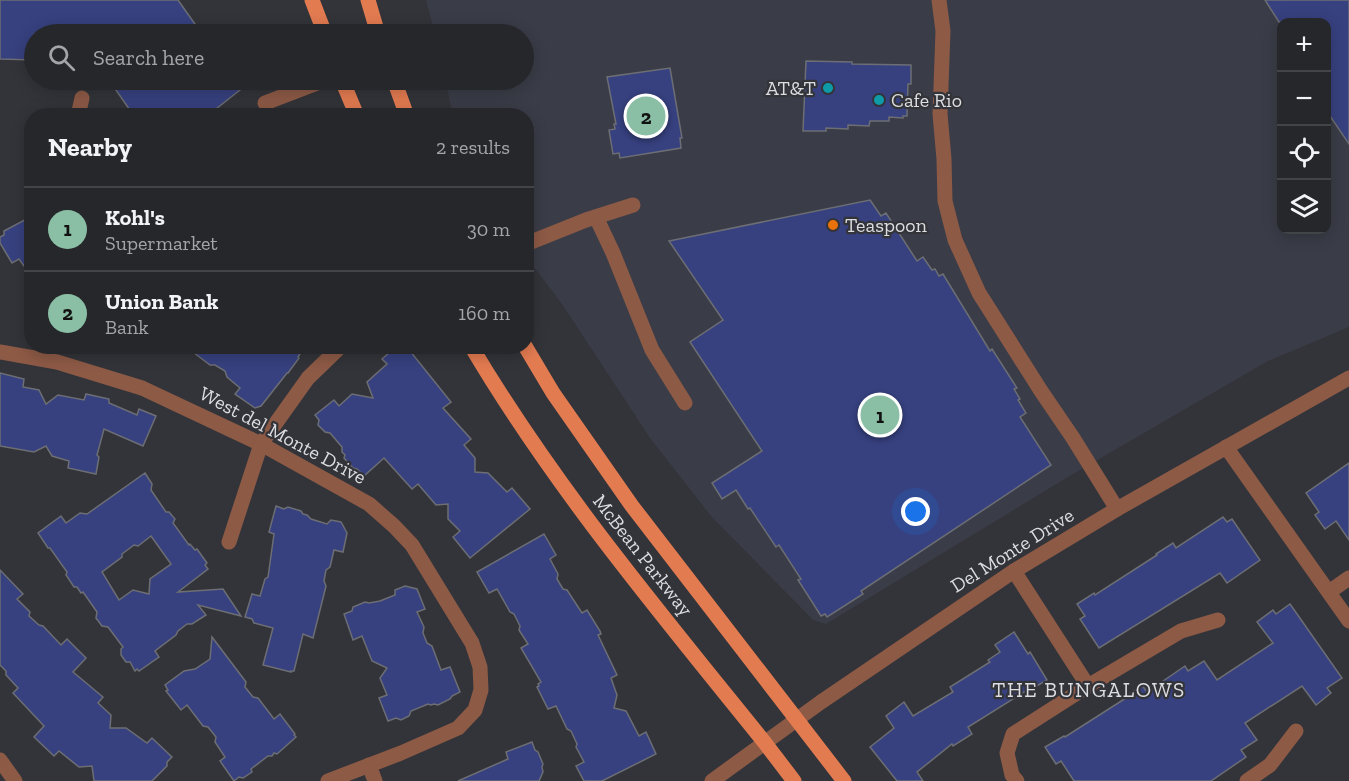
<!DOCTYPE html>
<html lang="en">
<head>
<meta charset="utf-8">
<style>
	body { margin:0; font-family:"Zilla Slab",serif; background:#2e2f33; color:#f1f3f6 }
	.controls { position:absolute; right:18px; top:18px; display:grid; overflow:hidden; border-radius:12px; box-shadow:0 3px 15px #0003 }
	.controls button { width:54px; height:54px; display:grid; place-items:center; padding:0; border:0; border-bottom:2px solid #424447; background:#26272b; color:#f1f3f6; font:30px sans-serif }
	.you { position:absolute; left:916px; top:512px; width:21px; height:21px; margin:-15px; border:4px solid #fff; border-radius:50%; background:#1a73e8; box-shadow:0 0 0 9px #1a73e833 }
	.badge { display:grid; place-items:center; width:39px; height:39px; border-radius:50%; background:#8abfa5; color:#111; font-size:20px; font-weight:700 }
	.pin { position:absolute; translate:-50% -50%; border:3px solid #fff; box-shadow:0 2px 6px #0006 }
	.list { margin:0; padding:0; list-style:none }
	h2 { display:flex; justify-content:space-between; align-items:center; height:78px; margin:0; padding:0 24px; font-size:26px }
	h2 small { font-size:20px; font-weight:400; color:#a4a5a9 }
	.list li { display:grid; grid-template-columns:39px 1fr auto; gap:18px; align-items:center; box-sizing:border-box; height:84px; padding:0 24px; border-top:2px solid #424447 }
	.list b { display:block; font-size:22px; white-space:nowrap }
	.list p { margin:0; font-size:20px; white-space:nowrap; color:#a4a5a9 }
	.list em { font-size:20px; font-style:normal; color:#a4a5a9 }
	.icon { flex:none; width:33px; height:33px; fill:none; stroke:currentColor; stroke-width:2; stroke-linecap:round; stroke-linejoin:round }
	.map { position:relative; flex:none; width:1349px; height:781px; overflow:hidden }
	.search { position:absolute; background:#26272b; box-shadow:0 3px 15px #0003; left:24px; top:24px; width:510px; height:66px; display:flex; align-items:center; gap:15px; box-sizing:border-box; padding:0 21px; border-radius:33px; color:#a4a5a9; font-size:22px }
	.panel { position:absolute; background:#26272b; box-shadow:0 3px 15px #0003; left:24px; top:108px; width:510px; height:246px; border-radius:24px }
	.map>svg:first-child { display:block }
</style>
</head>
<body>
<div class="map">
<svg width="1349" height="781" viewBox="0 0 1349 781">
	<rect width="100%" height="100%" fill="#333439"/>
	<path fill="#3a3c47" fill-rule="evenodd" d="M 426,0 L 1349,0 L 1349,327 L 1268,361 L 1068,477 L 826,624 L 813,620 L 711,516 L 650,438 L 562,304 L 527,258 L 526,116 L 453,115 L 445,80 L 524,80 L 524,34 L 435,34 ZM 1282,22 L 1326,22 L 1326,230 L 1282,230 Z"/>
	<g fill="#37417f" stroke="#6c6e74" stroke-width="1.5" fill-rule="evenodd">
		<polygon points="0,0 178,0 202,34 34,34 34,60 0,59"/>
		<polygon points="1265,0 1349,0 1349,144 1326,110 1326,22 1279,22"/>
		<polygon points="806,61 852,62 852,64 911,65 911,84 908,84 907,116 903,116 903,118 889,117 889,121 870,121 869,126 848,125 848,129 826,128 826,131 803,131"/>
		<polygon points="670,68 682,138 680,138 681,148 620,158 619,153 613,154 609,130 615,129 614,124 616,124 607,77"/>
		<polygon points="109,80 232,80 240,90 207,116 134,116"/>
		<polygon points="870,200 881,216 886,213 917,261 923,257 932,270 935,269 939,276 943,274 990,351 992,349 1017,388 1014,389 1020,399 1018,400 1026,413 1020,417 1051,465 861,591 863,594 827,617 825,614 821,616 798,580 801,579 779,545 776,547 750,508 748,509 736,490 722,499 712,483 762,451 690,342 723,320 669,241"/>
		<polygon points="32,216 32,277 19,259 12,263 0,243 0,237 4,235 4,231"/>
		<polygon points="185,346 305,346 298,357 299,358 288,373 287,373 261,406 255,408 235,394 240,388 227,377 225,371 215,365 210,365"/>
		<polygon points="397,346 406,346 451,402 443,408 471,439 464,445 475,458 475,472 488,473 507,492 512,488 530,509 470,558 453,537 460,531 448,519 448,504 436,505 418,484 412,489 384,458 364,476 357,469 353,468 344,458 345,455 342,452 342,447 330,433 325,432 318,425 319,420 315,415 334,400 339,406 352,394 373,398 367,382 387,364 382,359"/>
		<polygon points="0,373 24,379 23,387 39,390 46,404 58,395 84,400 86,394 109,399 109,403 137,415 139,409 156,416 143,446 104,429 97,455 99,457 96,474 68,468 69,461 52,456 46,446 34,452 0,446"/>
		<polygon points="1349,463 1349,540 1336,521 1325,529 1315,515 1319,512 1306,493"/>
		<path d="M 145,473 L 152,484 L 151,490 L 166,512 L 169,512 L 175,519 L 173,523 L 189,545 L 190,544 L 195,550 L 197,549 L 207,563 L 205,565 L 208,569 L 178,592 L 223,589 L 241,616 L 198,605 L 206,615 L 192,624 L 187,624 L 178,631 L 176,635 L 155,651 L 159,657 L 139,671 L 137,669 L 135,671 L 130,662 L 126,662 L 121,655 L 121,649 L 123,647 L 108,627 L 102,626 L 96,618 L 97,612 L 83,592 L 81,593 L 77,587 L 74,587 L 66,575 L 67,572 L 50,548 L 48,548 L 38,533 L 61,516 L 66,523 L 80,513 L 87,514 ZM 151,536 L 171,564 L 150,579 L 149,594 L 133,590 L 119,600 L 102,572 L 122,557 L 122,554 L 134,545 L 138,546 Z"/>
		<polygon points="276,506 284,509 288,507 301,511 303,514 307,515 311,519 327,524 331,520 341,522 347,533 343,552 334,550 330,567 326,570 324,581 326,586 313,638 303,634 294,671 291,671 291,672 263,665 273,628 254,623 252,619 245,617 252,594 260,596 265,579 268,577 274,534 269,532"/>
		<polygon points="1223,517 1227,522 1232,519 1260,560 1227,583 1220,573 1099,648 1080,619 1085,616 1077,604 1094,593 1095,595 1157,555 1156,554 1173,543 1176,548"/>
		<polygon points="544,534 556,555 550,559 558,574 557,579 563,589 567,590 582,613 587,610 600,631 601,634 598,635 617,675 611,678 617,695 614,708 626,711 639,736 646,732 656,754 602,781 584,781 576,766 584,762 576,747 577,744 571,731 567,729 556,706 548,709 537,687 539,686 538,684 541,682 521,648 528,644 519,630 520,626 514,614 510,612 497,589 489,593 477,572"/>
		<polygon points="0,570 23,594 17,599 30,612 29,616 39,625 43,626 61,645 67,639 86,658 73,672 103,697 98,703 111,715 110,728 126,728 147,743 152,738 172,757 167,762 167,766 152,781 94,781 92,766 79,767 59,751 54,756 34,737 44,726 13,693 18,688 6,675 6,671 0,665"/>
		<polygon points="405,586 417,589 425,609 417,612 424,627 423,633 427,643 432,646 441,670 450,667 460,692 452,696 450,699 438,705 434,704 431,705 428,704 411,711 409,716 401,720 396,718 388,721 379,698 387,695 380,678 387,668 372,661 362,636 353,640 344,614 352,611 353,607 365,602 369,603 380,601 395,595 395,590"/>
		<polygon points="1290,604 1342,678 1327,688 1331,693 1316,705 1302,686 1245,723 1257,740 1241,750 1246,757 1211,781 1074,781 1061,761 1056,764 1045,747 1064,736 1065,737 1126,698 1125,697 1142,685 1147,692 1185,666 1188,671 1204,661 1217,680 1273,643 1257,622 1273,610 1276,614"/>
		<polygon points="1014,632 1028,654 1030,652 1047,680 1030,690 1029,689 968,727 972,734 953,746 952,744 917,772 923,781 897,781 870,747 894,728 886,716 904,702 913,716 953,692 950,687 990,662 988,660 1000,652 995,645"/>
		<polygon points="212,637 246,682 245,687 253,697 258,698 274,719 280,714 295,734 294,735 296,737 277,754 274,753 272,756 268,756 251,769 252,772 243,778 239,777 234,781 220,761 225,757 215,742 216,737 208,727 203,726 187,705 181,710 166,691 168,690 165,685 184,671 195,669 210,659"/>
		<polygon points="532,742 535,750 538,752 543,764 542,767 543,772 539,781 458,781 508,759 506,752"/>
	</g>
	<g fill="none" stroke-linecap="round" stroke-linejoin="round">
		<g stroke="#8d5a46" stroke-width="15">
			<polyline points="939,0 943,31 940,114 944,159 945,201 955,240 979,293 1041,391 1073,438 1117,509"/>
			<polyline points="265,103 325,80"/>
			<polyline points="78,116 82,98"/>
			<polyline points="596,217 613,253 652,350 685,403"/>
			<polyline points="526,244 586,220 633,205"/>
			<polyline points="0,352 57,362 142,388 261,444 369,504 394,526 412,545 472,643 480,667 481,690 475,710 458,728 401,753 328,781"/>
			<polyline points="1226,447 1349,621"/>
			<polyline points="229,542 261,444 308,378 337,350 342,346"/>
			<polyline points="1014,571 1088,686"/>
			<polyline points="1329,592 1349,578"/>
			<polyline points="0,760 15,781"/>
			<polyline points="369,765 375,781"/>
			<polyline points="712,781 821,702 1014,571 1117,509 1349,378"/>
			<polyline points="1017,781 1012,775 1007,753 1013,734 1088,686 1181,631 1218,620"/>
			<polyline points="1247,781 1270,765 1296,731"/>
		</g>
		<g stroke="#e37b51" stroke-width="15">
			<polyline points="312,0 325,34"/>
			<polyline points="368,0 378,34"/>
			<polyline points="342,80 357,116"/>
			<polyline points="394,80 407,116"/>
			<path d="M 471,346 C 555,488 662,615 765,743 L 794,781"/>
			<polyline points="525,346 553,393 632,506 844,781"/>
		</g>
	</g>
	<g fill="#0f9aa8" stroke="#333439" stroke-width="2">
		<circle cx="828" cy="88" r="6"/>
		<circle cx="879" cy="100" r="6"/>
	</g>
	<circle fill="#e8710a" stroke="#333439" stroke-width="2" cx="833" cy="225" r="6"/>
	<g text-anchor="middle" stroke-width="4.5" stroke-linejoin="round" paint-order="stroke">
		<g font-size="20" fill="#dcdde0" stroke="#333439" text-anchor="start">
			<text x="816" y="95" text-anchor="end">AT&amp;T</text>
			<text x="891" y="107">Cafe Rio</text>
			<text x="845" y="232">Teaspoon</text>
		</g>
		<g font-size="20" fill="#dcdde0" stroke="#333439">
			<text transform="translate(283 435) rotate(28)" y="7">West del Monte Drive</text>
			<text transform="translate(1012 550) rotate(-32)" y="7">Del Monte Drive</text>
			<text transform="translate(643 555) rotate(52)" y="7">McBean Parkway</text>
		</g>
		<g font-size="21" letter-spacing="1.5" fill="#dcdde0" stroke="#333439">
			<text x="1089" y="697">THE BUNGALOWS</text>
		</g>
	</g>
</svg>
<div class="controls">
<button>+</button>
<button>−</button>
<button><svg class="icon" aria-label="locate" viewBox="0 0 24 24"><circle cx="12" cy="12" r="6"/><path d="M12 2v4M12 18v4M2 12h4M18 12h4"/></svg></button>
<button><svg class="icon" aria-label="layers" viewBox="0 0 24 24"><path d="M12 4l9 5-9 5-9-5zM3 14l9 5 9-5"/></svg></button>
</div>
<div class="you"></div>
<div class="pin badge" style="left:880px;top:415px">1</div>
<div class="pin badge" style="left:646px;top:116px">2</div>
<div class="search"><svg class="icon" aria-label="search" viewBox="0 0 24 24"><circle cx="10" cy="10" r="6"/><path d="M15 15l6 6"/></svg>Search here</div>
<section class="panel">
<h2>Nearby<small>2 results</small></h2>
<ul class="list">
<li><span class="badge">1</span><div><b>Kohl's</b><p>Supermarket</p></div><em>30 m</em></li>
<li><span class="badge">2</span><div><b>Union Bank</b><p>Bank</p></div><em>160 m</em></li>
</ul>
</section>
</div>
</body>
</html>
